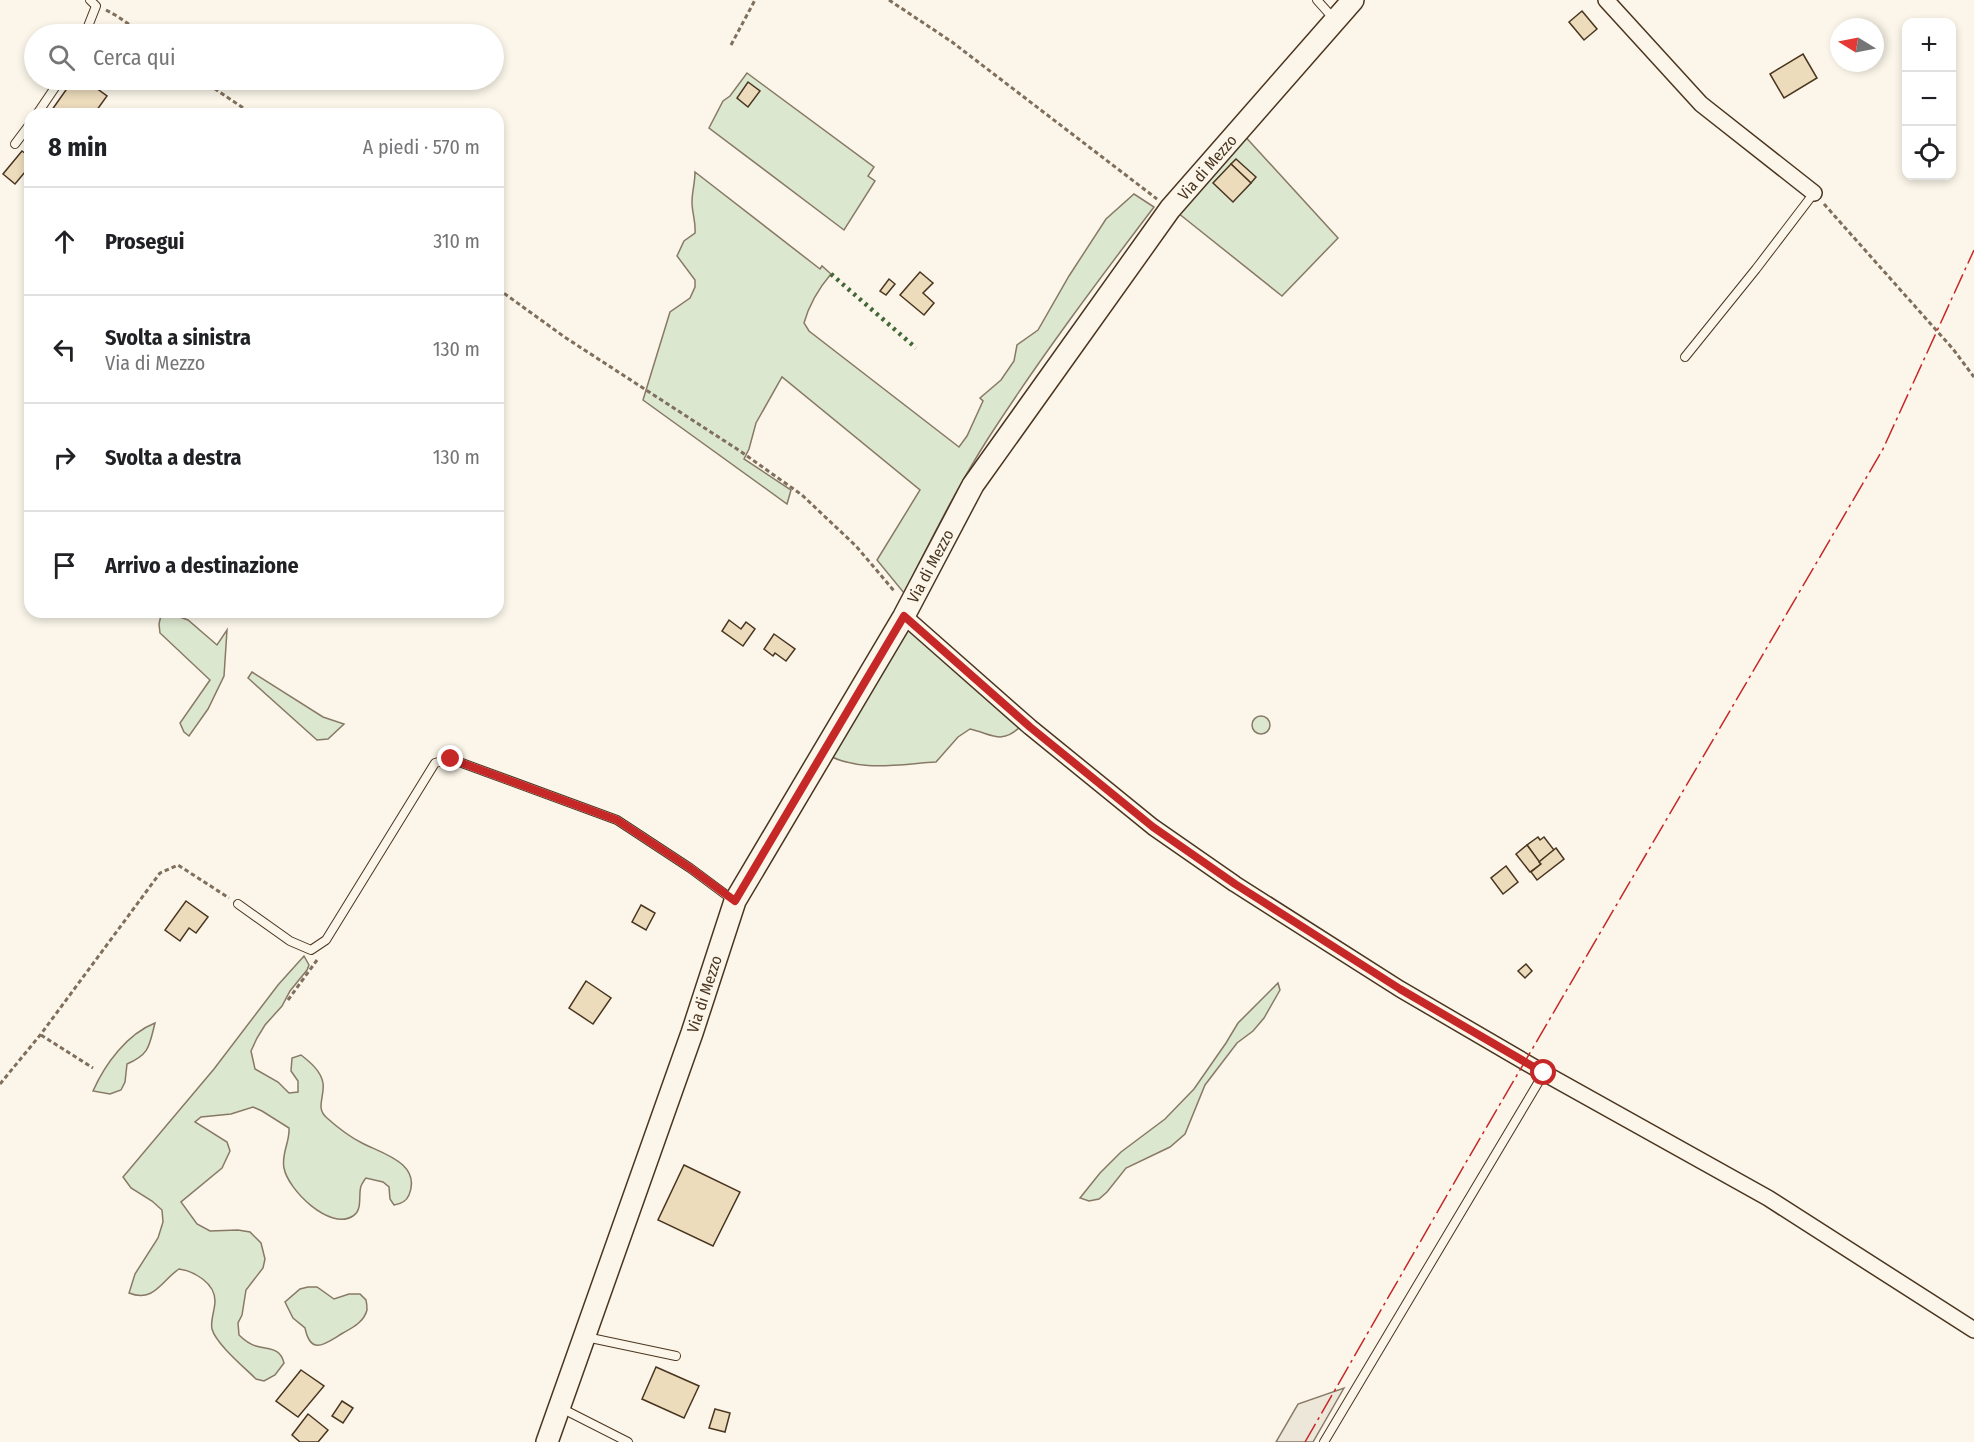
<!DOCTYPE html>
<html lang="it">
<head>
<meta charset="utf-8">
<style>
	body { margin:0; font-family:"Fira Sans Condensed",sans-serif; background:#f6f6f6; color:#202124 }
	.controls { position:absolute; right:18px; top:18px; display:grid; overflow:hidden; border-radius:12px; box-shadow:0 3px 9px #0003 }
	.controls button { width:54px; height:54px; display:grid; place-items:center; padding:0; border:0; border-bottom:2px solid #e0e0e0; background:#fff; color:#202124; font:30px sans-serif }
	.compass { position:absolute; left:1830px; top:18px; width:54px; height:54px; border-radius:50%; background:#fff; box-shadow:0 3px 9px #0003; rotate:280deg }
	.stop { position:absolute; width:18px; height:18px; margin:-14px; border:4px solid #c62828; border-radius:50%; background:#fff }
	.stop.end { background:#c62828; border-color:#fff; box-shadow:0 2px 6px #0008 }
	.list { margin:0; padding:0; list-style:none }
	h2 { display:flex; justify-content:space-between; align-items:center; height:78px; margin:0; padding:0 24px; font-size:26px }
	h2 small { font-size:20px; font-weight:400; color:#757577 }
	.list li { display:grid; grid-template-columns:39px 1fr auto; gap:18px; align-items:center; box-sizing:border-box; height:108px; padding:0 24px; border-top:2px solid #e0e0e0 }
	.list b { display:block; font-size:22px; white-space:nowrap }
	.list p { margin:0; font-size:20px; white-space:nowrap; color:#757577 }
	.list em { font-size:20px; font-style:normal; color:#757577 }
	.icon { flex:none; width:33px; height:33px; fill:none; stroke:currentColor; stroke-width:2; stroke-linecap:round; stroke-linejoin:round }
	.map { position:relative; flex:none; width:1974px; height:1442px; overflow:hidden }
	.search { position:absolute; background:#fff; box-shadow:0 3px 9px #0003; left:24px; top:24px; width:480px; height:66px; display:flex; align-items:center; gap:15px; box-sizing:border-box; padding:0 21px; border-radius:33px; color:#757577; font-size:22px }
	.panel { position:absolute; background:#fff; box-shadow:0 3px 9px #0003; left:24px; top:108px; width:480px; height:510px; border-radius:18px }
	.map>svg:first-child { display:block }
</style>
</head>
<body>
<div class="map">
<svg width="1974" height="1442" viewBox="0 0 1974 1442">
	<rect width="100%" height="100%" fill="#fbf6e9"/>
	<g fill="#dce7d0" stroke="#887966" stroke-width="1.5">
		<polygon points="747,73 874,167 868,176 875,181 844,230 709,128 723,101 730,96"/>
		<polygon points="1241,132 1338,238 1282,296 1173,209"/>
		<path d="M 695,172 L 820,269 L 822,266 L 831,274 C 819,288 809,305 804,323 L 809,331 L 959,447 L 967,436 L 983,401 L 980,398 L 1001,380 L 1014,361 L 1017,345 L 1038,330 L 1069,276 L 1106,219 L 1134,194 L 1154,207 C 1097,282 1040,358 989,437 C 957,487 931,540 904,593 L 877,560 L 920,490 L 782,377 L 756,423 L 749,449 L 744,459 L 791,490 L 787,504 L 643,400 L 670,312 L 690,298 L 695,287 L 695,280 L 677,256 L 684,241 L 695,233 C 696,222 692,213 692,202 C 692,192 695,183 695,172 Z"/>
		<polygon points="169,613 188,620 217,645 227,630 224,676 208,709 189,736 184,732 180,723 210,680 160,633 159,624 161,615"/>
		<path d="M 901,622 L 1020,727 C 1001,745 992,734 970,729 L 958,737 L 936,762 C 899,764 858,773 824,753 Z"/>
		<polygon points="252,672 323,717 344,724 328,739 317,740 248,678"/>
		<circle cx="1261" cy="725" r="9"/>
		<path d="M 304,956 L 309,965 L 307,970 L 290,991 L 282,1006 L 265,1025 L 257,1038 L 251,1051 L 255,1069 L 278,1082 L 289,1093 L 298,1092 L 298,1081 L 291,1071 L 292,1058 L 301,1055 C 310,1062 321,1071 323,1083 C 325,1097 315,1108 327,1118 C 337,1127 350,1137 362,1143 C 381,1153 422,1163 409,1195 C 406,1202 401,1204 394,1205 L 390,1199 L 389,1187 L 383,1182 L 366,1178 C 365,1179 362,1184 361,1186 C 358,1195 363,1210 353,1216 C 330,1231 288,1190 284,1168 C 281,1154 290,1142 289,1128 L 262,1111 L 253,1107 L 231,1114 L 201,1117 L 195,1122 L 227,1142 L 230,1151 L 222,1168 L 181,1202 L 197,1224 L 210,1231 L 238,1230 L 250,1232 L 261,1243 L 265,1259 L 263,1268 L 246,1290 L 242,1315 L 238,1323 L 239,1335 C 244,1340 249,1344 256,1346 C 269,1350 280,1347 284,1363 L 275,1375 L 264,1381 L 256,1379 C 245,1368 216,1344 212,1329 C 210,1321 215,1310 215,1301 C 215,1283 194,1271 179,1269 C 161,1281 154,1303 129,1293 L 135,1274 L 158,1238 L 163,1222 L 162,1210 L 152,1201 L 131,1188 L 123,1177 L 214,1069 L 278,985 Z"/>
		<polygon points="1278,983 1280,990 1264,1018 1253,1031 1237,1043 1205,1085 1185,1134 1170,1147 1126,1168 1107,1192 1099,1199 1089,1201 1080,1198 1100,1173 1121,1152 1165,1119 1194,1089 1226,1043 1238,1023"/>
		<path d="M 155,1023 C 149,1046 150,1054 127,1064 L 125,1082 L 121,1090 L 110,1094 L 93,1091 C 105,1064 127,1034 155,1023 Z"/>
		<path d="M 308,1287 L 317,1287 L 334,1299 L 349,1294 L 360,1294 L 366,1300 C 367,1304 367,1307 367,1310 C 364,1322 352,1328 343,1333 C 326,1343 311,1357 305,1328 L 293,1318 L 285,1302 L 300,1289 Z"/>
	</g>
	<polygon fill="#ede7d9" stroke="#887966" stroke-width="1.5" points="1344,1388 1313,1442 1276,1442 1298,1404"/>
	<g fill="#ecdcbc" stroke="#4a3520" stroke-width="1.5">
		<polygon points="1582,11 1597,29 1584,40 1569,22"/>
		<polygon points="1803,54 1817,78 1784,98 1770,74"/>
		<polygon points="73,80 85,80 107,96 94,114 49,114"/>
		<polygon points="748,82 760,91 748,107 737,98"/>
		<polygon points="22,151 30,157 30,166 15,184 3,174"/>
		<polygon points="1236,159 1256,177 1251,183 1231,164"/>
		<polygon points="1231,164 1251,183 1233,202 1213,183"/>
		<polygon points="920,272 933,283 923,293 934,303 924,315 900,295"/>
		<polygon points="889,279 895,284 886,295 880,291"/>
		<polygon points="729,620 741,629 746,622 755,629 743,646 722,631"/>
		<polygon points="774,634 795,649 786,661 775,653 773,656 764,649"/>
		<polygon points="1538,837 1540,840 1544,837 1554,850 1539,862 1527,845"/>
		<polygon points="1527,845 1541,864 1530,872 1516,854"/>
		<polygon points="1556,848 1564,859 1537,880 1531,872 1541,864 1539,862"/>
		<polygon points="1506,866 1518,882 1503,894 1491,878"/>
		<polygon points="186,901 208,917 196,933 189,928 180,941 165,930"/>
		<polygon points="641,905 655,913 646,930 632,922"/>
		<polygon points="1526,964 1532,971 1525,978 1518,971"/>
		<polygon points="586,981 611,998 593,1024 569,1008"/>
		<polygon points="684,1165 740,1192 713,1246 658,1220"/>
		<polygon points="656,1367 699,1386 684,1418 642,1399"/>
		<polygon points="301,1370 324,1386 298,1417 276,1401"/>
		<polygon points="342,1401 353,1408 343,1423 332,1416"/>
		<polygon points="715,1409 730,1413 725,1432 709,1428"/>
		<polygon points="308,1414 328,1430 318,1442 300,1442 292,1435"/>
	</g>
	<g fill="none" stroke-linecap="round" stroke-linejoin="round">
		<g stroke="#4a3520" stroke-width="10">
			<g id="service">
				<polyline points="1317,0 1334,19"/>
				<polyline points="85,34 96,6 90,0"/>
				<polyline points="37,114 60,80"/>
				<polyline points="15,144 30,124"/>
				<polyline points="1685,357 1756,269 1814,193"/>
				<polyline points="238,904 290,941 311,950 326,940 435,763 451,759 617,820 690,868 733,900"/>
				<polyline points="586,1337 676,1356"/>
				<polyline points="561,1408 628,1442"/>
				<polyline points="1324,1442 1544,1073"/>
			</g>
		</g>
		<g stroke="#4a3520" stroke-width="18">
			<g id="minor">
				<polyline points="1606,0 1701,104 1814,193"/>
				<polyline points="904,616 1030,727 1153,827 1235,884 1400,989 1544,1073 1768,1198 1974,1330"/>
			</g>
		</g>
		<g stroke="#4a3520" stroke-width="24">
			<polyline id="secondary" points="547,1442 692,1033 735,901 904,616 973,485 1170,209 1353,0"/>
		</g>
		<g stroke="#7f6f5c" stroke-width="3" stroke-dasharray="4.5 3" stroke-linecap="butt">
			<polyline points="889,0 952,42 1157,199"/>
			<polyline points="106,10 117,16 143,34"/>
			<polyline points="731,45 755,0"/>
			<polyline points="202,80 252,114"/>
			<polyline points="1824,204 1953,349 1974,377"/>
			<polyline points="498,289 566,338 740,451 802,495 856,546 895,592"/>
			<polyline points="288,1000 317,960"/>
			<polyline points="41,1035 93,1068"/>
			<polyline points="0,1084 41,1034 160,873 178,865 229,898"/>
		</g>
		<use href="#service" stroke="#fbf6e9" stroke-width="8"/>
		<use href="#minor" stroke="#fbf6e9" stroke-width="15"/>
		<use href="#secondary" stroke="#fbf6e9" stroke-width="21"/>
		<polyline stroke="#436837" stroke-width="4.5" stroke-dasharray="3 4.5" stroke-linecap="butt" points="831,274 916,348"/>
		<polyline stroke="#c62828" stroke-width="1.5" stroke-dasharray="21 4.5 3 4.5" stroke-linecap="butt" points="1305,1442 1465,1164 1883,449 1974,250"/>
	</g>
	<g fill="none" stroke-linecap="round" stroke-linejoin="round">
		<polyline stroke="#c62828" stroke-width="8" points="451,759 617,820 690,868 735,901 904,616 1030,727 1153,827 1235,884 1400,989 1544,1073"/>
	</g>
	<g text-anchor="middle" stroke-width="4.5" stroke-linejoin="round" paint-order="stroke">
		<g font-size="16" fill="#4a3520" stroke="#fbf6e9">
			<text transform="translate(1207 167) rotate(-49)" y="6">Via di Mezzo</text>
			<text transform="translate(930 566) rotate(-62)" y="6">Via di Mezzo</text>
			<text transform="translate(704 994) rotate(-72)" y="6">Via di Mezzo</text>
		</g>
	</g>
</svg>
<div class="controls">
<button>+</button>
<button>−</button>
<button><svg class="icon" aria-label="locate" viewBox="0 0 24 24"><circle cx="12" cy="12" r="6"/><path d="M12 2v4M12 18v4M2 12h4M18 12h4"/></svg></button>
</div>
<svg class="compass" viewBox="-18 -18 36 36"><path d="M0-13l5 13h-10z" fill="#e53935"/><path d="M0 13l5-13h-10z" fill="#757577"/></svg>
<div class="stop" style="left:1544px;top:1073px"></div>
<div class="stop end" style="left:451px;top:759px"></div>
<div class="search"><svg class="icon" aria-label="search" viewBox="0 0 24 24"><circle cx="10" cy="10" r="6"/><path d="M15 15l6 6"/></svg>Cerca qui</div>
<section class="panel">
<h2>8 min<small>A piedi · 570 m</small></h2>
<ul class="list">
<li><svg class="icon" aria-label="ahead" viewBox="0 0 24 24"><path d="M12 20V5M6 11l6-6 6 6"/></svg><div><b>Prosegui</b></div><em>310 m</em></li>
<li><svg class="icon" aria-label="left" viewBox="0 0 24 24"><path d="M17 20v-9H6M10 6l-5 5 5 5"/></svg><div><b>Svolta a sinistra</b><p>Via di Mezzo</p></div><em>130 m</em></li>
<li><svg class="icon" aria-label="right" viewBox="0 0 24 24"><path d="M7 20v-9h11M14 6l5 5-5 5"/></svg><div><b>Svolta a destra</b></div><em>130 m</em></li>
<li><svg class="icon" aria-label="arrive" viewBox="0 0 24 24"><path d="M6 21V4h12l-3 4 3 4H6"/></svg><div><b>Arrivo a destinazione</b></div></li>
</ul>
</section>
</div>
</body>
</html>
